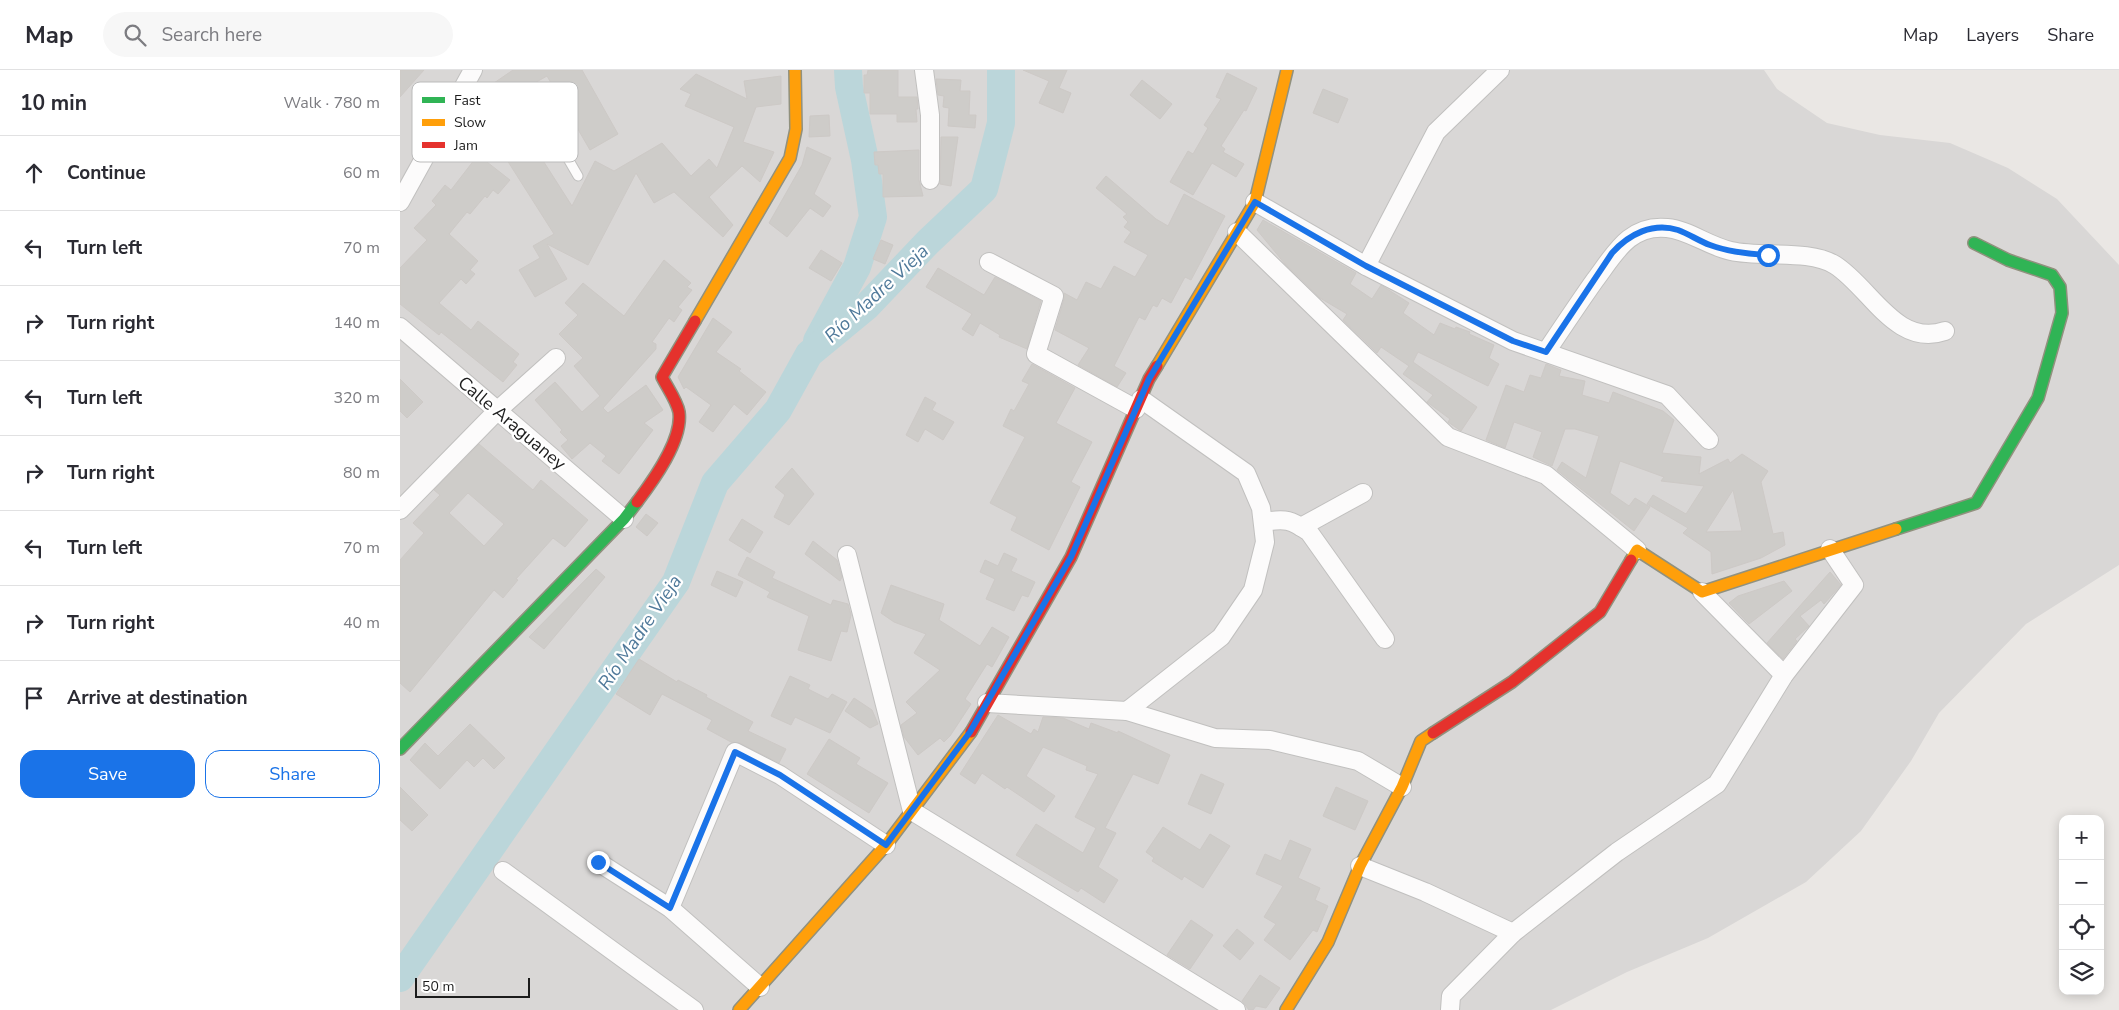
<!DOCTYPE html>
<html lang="en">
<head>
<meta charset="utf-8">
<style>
	body { margin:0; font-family:"Nunito Sans",sans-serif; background:#f7f7f7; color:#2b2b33 }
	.controls { position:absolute; right:15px; bottom:15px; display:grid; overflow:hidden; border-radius:10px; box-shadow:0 2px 12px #0003 }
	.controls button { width:45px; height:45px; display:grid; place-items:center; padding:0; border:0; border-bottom:1px solid #e1e1e2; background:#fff; color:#2b2b33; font:25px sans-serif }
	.scale { position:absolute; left:15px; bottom:12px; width:115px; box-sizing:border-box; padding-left:5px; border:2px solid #1c1c1c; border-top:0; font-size:14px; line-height:18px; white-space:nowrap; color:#1c1c1c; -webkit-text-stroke:4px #fff; paint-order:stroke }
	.stop { position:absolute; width:15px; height:15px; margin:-11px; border:4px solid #1a73e8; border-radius:50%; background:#fff }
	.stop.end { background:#1a73e8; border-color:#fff; box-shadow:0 1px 5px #0008 }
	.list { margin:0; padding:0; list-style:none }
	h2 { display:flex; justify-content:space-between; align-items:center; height:65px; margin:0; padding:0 20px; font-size:21px }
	h2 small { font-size:16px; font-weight:400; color:#7c7c81 }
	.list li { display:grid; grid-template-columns:32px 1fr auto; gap:15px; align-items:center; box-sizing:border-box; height:75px; padding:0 20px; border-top:1px solid #e1e1e2 }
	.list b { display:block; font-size:19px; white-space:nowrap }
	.list em { font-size:16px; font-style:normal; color:#7c7c81 }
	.actions { display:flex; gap:10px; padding:15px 20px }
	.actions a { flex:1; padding:11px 0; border:1px solid #1a73e8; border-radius:15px; text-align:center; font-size:18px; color:#1a73e8 }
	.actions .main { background:#1a73e8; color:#fff }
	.icon { flex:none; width:28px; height:28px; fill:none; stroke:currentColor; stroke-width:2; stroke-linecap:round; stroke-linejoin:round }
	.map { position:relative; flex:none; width:1719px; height:940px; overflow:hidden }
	header { display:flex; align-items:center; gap:30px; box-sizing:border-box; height:70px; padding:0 25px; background:#fff; border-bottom:1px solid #e1e1e2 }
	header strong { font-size:24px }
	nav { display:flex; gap:28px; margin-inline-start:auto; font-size:18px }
	.search { width:350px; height:45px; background:#f7f7f7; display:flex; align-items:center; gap:12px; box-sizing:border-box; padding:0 18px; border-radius:28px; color:#7c7c81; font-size:19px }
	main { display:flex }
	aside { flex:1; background:#fff }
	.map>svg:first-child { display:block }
</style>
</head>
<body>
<header>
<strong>Map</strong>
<div class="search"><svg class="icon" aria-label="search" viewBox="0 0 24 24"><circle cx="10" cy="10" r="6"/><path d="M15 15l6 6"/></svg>Search here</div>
<nav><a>Map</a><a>Layers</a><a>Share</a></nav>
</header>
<main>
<aside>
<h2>10 min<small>Walk · 780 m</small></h2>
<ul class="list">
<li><svg class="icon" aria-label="ahead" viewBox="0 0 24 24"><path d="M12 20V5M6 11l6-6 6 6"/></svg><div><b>Continue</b></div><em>60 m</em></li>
<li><svg class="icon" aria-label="left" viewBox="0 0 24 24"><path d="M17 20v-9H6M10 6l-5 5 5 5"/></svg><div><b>Turn left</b></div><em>70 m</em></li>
<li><svg class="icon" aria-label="right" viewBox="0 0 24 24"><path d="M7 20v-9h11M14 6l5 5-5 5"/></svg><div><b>Turn right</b></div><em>140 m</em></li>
<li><svg class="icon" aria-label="left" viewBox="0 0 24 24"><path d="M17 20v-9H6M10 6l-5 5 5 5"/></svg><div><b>Turn left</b></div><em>320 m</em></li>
<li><svg class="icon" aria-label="right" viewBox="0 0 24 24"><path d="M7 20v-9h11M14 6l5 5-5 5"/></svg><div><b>Turn right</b></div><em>80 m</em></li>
<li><svg class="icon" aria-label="left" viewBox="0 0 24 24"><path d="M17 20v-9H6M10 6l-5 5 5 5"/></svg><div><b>Turn left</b></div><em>70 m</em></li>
<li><svg class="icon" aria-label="right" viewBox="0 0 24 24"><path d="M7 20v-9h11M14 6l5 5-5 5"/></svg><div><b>Turn right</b></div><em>40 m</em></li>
<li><svg class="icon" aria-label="arrive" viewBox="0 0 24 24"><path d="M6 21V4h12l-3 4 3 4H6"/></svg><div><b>Arrive at destination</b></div></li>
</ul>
<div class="actions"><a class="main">Save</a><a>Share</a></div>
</aside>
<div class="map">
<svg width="1719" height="940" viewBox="0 0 1719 940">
	<rect width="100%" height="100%" fill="#eae7e4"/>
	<polygon fill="#d9d7d6" points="0,0 1364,0 1377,19 1427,53 1480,65 1550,73 1608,98 1657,129 1719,195 1719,495 1626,554 1539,643 1511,691 1461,761 1406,812 1308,868 1227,902 1151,940 0,940"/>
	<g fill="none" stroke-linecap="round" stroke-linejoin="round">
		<g stroke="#bbd6da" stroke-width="28">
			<polyline points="417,271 457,197 473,147 465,90 449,17 448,0"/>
			<polyline points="0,908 276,512 315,413 378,340 409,284 466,237 528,172 584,119 601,53 601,0"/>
		</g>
	</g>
	<g fill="#ceccc9" stroke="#cdc9c6" fill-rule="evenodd">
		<polygon points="0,0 24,0 0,27"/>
		<polygon points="113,0 182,0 218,64 190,80 147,6 124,19 127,24 115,32 112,28 99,36 90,23 98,17 94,13"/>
		<polygon points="468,0 498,0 498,27 517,27 518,39 516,39 517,52 497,52 497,44 470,44 470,23 464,23 464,5 467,5"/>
		<polygon points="623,0 667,0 659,18 671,23 663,43 639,33 649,11"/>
		<polygon points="827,3 857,18 846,41 844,40 821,76 825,79 823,82 844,94 836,107 812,93 793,125 770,112 788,81 793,84 808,58 804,55 821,29 816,27"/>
		<polygon points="296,4 347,29 344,11 381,6 381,34 356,37 343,72 374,82 360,112 342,96 309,127 333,155 323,167 274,122 254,133 236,103 188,195 147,174 167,209 135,227 119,200 140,188 133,176 154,164 93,68 119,53 172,136 195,91 214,101 262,73 291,106 309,89 317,98 334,57 285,36 291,24 280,19"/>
		<polygon points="536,9 561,10 560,21 570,21 569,45 576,45 575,58 548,56 549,38 543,37 544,26 538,25"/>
		<polygon points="742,10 772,34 760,49 730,25"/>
		<polygon points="923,19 948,29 938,53 913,43"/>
		<polygon points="429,45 430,66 409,67 410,46"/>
		<polygon points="541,67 558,67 551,116 540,114"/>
		<polygon points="407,77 431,88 414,124 431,136 423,147 410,138 387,167 369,153 402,95"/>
		<polygon points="519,80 519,110 523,126 483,127 483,104 479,104 478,95 475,95 474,82"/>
		<polygon points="78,85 110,110 98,124 93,120 87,128 85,126 70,144 67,142 49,164 78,191 70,200 75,204 66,214 61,209 39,233 71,260 78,251 119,284 113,292 117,295 103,312 41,262 39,265 0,234 0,198 27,170 14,158 36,135 32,131 45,115 51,120"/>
		<polygon points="706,106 756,149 768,156 784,124 825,146 791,210 785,207 771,233 762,228 757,237 753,235 745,250 739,247 714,296 726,303 717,317 678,295 689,278 655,260 664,229 664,223 677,230 686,212 701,219 714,196 735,207 748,185 724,172 731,162 724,157 728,152 723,147 727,144 696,118"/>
		<polygon points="863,150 956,203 950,214 972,229 981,215 1009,233 1003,243 1034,265 1040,253 1055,259 1056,257 1070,262 1069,264 1094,275 1089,288 1099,294 1088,316 1018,282 1013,292 1077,337 1061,361 1048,352 1050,349 1027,332 1033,325 1003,304 1009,296 981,277 977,283 943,250 947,244 920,228 885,194 857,160"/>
		<polygon points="481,170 493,175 485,194 473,189"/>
		<polygon points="421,180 442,193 431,211 409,198"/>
		<polygon points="264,190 291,213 287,217 292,220 278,237 282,240 274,252 269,248 252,272 256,274 256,279 203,338 208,343 246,315 263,340 244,353 253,360 219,404 202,391 206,386 190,373 172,389 161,376 168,370 160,362 162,360 135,330 155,312 182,342 200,326 174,296 183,288 159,264 178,245 165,233 183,213 224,246"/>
		<polygon points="538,198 584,225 595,207 641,231 627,279 599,267 600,265 580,253 573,266 562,259 572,244 526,217"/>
		<polygon points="313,248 332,262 316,282 341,299 339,301 366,322 347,345 334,334 313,362 299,352 311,335 286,317 284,319 278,307"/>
		<polygon points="632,294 675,318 656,353 692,372 671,412 680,417 649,480 611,460 617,447 590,433 625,367 603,356 611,339 614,341 629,314 622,311"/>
		<path d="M 1146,294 L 1161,300 L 1159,306 L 1185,311 L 1182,325 L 1209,333 L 1213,322 L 1263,341 L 1274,350 L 1262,383 L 1301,387 L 1299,404 L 1328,389 L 1330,393 L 1342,384 L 1368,401 L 1361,412 L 1373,464 L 1383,462 L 1385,475 L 1361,488 L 1312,504 L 1311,482 L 1283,463 L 1288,458 L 1247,434 L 1253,425 L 1286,444 L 1304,416 L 1261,411 L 1264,407 L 1220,391 L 1210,423 L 1229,436 L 1235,428 L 1250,437 L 1234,461 L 1157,400 L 1162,392 L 1186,408 L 1199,366 L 1175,359 L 1165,359 L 1152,396 L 1133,387 L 1142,362 L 1114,352 L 1105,378 L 1086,370 L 1106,315 L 1124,322 L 1130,305 L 1141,308 ZM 1333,420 L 1342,461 L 1306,462 Z"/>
		<polygon points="0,309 23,332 7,348 0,341"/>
		<polygon points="525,327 536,333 532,340 554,352 543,370 525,359 518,372 506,365"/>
		<path d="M 79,374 L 133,420 L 141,410 L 188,450 L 165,477 L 153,468 L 116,509 L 118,510 L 103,528 L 94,520 L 10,622 L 0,613 L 0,490 L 24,463 L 13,453 L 40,425 L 34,420 ZM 68,423 L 104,454 L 84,476 L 49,443 Z"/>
		<polygon points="392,398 414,424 389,455 374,447 385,425 375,417"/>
		<polygon points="246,444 258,453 247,466 236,457"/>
		<polygon points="342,449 363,462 350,483 329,470"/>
		<polygon points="413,471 437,490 442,507 440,511 405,484"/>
		<polygon points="604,483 617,489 611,501 635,512 628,527 622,525 614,541 586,529 595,509 580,502 585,490 598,496"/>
		<polygon points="347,487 375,502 372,508 431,535 433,530 448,534 451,545 447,562 441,561 431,591 398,580 409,546 367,527 370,522 338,505"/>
		<polygon points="196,499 205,507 144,579 129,567"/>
		<polygon points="317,501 343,512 336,527 311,515"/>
		<polygon points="1430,502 1441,515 1424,534 1421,530 1400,546 1409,556 1395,569 1397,571 1383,589 1367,573"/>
		<polygon points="1384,511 1392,521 1349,554 1329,533 1338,526"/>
		<polygon points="491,515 544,534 539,550 580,576 592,557 609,567 592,597 587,594 565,629 571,634 550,666 544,672 540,668 518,685 504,667 501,655 517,643 506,632 540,600 514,583 526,564 494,552 481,543"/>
		<polygon points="239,589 277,612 278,610 307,625 306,627 353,652 348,661 386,679 379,693 340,673 331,672 307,659 312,650 262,624 250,645 216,624"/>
		<polygon points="390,606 410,615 408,619 428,629 432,624 447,632 430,663 395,647 391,655 371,646"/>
		<polygon points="454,628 472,640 478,654 470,658 445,641"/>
		<polygon points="598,645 631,664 634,659 638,662 643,647 663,648 689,659 691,653 718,663 718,661 770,685 758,714 733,704 705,758 716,763 698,797 718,810 704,833 681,818 678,822 616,785 636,754 683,783 696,758 675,747 698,704 686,700 687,696 643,677 626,706 655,726 644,742 607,717 605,719 582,703 575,714 560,704"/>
		<polygon points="70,654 105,688 94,699 83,688 74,697 67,690 40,719 10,690 25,673 38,686"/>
		<polygon points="429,669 460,688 456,694 488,713 469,743 407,704"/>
		<polygon points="801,704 824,714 811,744 788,734"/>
		<polygon points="0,717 28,745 12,761 0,750"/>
		<polygon points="936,717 968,731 955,760 923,746"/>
		<polygon points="763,757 800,780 810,764 830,776 803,818 784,806 782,810 752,791 754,788 746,782"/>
		<polygon points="890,770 911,779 898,808 920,818 915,830 928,836 917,862 913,860 890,890 864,870 876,854 864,847 883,816 856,804 865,784 881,791"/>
		<polygon points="791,850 813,865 790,899 767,885"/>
		<polygon points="837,859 854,873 840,890 823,876"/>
		<polygon points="860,905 880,918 866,938 856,936 853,940 849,940 842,931"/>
	</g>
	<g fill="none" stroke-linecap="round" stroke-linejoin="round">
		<g stroke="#c1c0bf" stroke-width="11">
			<path id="lane" d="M 57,30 C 95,58 95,60 138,37 L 178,106"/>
		</g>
		<g stroke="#c1c0bf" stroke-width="20">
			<g id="street">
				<polyline points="524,0 530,45 530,110"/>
				<polyline points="0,132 73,0"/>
				<polyline points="855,132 966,196 1113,271 1267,325 1309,370"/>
				<polyline points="837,162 1048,367 1146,405 1237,480"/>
				<polyline points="589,192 654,226 636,284 736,339"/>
				<polyline points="966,196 1036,62 1100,0"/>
				<polyline points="0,257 224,449"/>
				<path d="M 1146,282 C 1162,258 1178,234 1195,210 C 1214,185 1229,154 1267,158 C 1289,160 1308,176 1331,181 C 1361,188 1409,179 1435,195 C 1470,217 1496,278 1545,261"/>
				<polyline points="0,440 98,340 156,288"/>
				<path d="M 864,452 C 886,448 891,450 909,462 L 985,569"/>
				<polyline points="901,457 963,423"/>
				<polyline points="447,485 512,741 836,940"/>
				<polyline points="1302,522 1384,605"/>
				<polyline points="587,633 727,641 821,567 853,520 865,472 861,438 846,403 741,329"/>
				<polyline points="727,641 815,668 870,670 958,691 1002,717"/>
				<polyline points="198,792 270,838 360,917"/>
				<polyline points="960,796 1025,822 1113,863"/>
				<polyline points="103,801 294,940"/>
				<polyline points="270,838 335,682 380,705 486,775"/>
				<polyline points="1050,940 1051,926 1113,863 1217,782 1317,714 1384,605 1454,515 1430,479"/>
			</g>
		</g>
		<g stroke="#91917e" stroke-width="14">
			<g id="fast">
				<polyline points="1496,459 1576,433 1638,328 1662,243 1660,217 1652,205 1608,190 1574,173"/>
				<polyline points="0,679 224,449 237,432"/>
			</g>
		</g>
		<g stroke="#91917e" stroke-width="14">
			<g id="slow">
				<polyline points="295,251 390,88 396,59 395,0"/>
				<polyline points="757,296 855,132 887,0"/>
				<polyline points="1231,490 1237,480 1302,522 1496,459"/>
				<polyline points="339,940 486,775 571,662"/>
				<polyline points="886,940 928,872 960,796 1002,717 1021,671 1033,663"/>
			</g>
		</g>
		<g stroke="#91917e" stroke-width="14">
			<g id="jam">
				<path d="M 237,432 C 253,411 283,370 279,342 C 277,331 267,317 262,307 L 295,251"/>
				<polyline points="571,662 671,487 749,309 757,296"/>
				<polyline points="1033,663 1112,612 1200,542 1231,490"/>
			</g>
		</g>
		<use href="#lane" stroke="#fcfbfb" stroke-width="9"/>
		<use href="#street" stroke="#fcfbfb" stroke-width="18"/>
		<use href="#fast" stroke="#30b455" stroke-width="11"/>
		<use href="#slow" stroke="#ff9f0a" stroke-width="11"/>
		<use href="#jam" stroke="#e5322d" stroke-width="11"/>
	</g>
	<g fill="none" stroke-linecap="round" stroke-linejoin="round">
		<path stroke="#1a73e8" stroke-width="6" d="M 198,792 L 270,838 L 335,682 L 380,705 L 486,775 L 570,662 L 671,487 L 749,309 L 855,132 L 966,196 L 1113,271 L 1146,282 L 1212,183 C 1229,164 1253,152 1278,160 C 1289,164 1299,171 1310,175 C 1329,182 1348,184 1368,185"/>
	</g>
	<g text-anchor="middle" stroke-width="4.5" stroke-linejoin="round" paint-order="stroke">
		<g font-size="18" fill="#1c1c1c" stroke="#fff">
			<text transform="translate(112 353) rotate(40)" y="6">Calle Araguaney</text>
		</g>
		<g font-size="19" font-style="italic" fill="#4f799a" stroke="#fff">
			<text transform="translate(476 223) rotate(-43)" y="7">Río Madre Vieja</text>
			<text transform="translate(239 562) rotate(-56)" y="7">Río Madre Vieja</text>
		</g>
	</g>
	<rect x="12" y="12" width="166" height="80" rx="8" fill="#fff" stroke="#bbb" stroke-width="1"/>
	<rect x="22" y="27" width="23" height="6" fill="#30b455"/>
	<rect x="22" y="49" width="23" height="7" fill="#ff9f0a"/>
	<rect x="22" y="72" width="23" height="6" fill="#e5322d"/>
	<g font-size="14" fill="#1c1c1c">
		<text x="54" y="35">Fast</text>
		<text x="54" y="57">Slow</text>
		<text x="54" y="80">Jam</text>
	</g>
</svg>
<div class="controls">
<button>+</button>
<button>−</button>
<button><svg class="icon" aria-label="locate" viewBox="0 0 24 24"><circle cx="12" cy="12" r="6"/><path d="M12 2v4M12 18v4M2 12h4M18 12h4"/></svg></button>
<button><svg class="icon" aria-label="layers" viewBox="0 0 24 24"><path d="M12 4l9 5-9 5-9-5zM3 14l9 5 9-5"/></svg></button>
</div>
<div class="scale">50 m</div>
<div class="stop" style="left:1368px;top:185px"></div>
<div class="stop end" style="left:198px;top:792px"></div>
</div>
</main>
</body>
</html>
